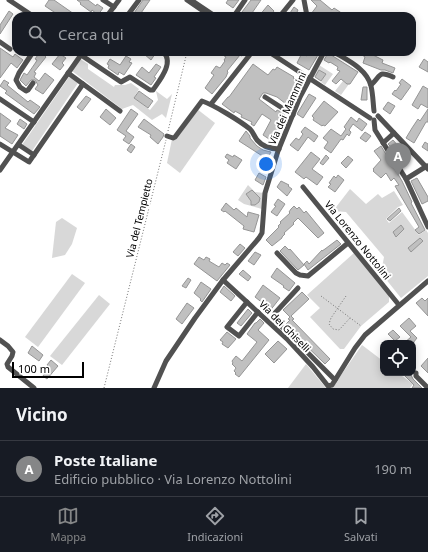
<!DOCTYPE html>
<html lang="it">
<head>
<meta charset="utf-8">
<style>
	body { margin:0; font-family:"Noto Sans",sans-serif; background:#242831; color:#f1f3f6 }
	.controls { position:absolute; right:12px; bottom:12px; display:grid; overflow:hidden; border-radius:8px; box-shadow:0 2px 10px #0003 }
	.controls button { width:36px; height:36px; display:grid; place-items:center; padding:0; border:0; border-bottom:1px solid #363941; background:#171b24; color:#f1f3f6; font:20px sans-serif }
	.scale { position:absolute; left:12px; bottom:10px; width:72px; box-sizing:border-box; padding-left:4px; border:2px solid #000; border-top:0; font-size:11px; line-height:14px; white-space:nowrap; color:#000; -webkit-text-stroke:3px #fff; paint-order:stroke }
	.you { position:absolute; left:266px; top:164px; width:14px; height:14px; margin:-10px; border:3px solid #fff; border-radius:50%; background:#1a73e8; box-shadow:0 0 0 6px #1a73e833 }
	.badge { display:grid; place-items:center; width:26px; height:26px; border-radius:50%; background:#858687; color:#fff; font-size:13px; font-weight:700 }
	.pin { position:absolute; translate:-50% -33px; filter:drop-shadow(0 1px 2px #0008) }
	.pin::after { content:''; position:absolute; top:21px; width:14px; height:12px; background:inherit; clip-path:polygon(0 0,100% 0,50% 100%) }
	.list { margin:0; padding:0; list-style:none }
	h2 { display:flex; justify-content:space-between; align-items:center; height:52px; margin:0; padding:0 16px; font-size:17px }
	h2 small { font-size:13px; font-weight:400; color:#9ea1a6 }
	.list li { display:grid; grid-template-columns:26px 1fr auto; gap:12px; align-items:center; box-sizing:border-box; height:56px; padding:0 16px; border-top:1px solid #363941 }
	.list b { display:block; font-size:15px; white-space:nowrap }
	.list p { margin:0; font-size:13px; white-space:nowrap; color:#9ea1a6 }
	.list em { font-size:13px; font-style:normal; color:#9ea1a6 }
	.icon { flex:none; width:22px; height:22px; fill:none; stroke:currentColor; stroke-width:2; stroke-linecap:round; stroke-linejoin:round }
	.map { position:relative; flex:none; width:428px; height:388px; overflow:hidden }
	.search { position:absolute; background:#171b24; box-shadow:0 2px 10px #0003; left:12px; right:12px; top:12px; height:44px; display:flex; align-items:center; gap:10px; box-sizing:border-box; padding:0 14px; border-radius:12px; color:#9ea1a6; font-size:15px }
	.sheet { height:108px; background:#171b24 }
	nav { display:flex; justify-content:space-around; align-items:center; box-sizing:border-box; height:56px; border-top:1px solid #363941; background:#171b24; font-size:11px; color:#9ea1a6 }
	nav a { display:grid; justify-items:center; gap:2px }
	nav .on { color:#858687 }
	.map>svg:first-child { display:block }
</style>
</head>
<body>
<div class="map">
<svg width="428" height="388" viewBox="0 0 428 388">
	<rect width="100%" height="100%" fill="#fff"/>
	<g fill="#d8d8d8">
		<polygon points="80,59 88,64 88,69 114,87 115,85 125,85 131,83 139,89 134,98 150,110 158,100 156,91 167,99 172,94 166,118 162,114 152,120 133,105 122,109 72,71"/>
		<polygon points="319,65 333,74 325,85 321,82 325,74 319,70 315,77 312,76"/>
		<polygon points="69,77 78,83 32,151 22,145"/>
		<polygon points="343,81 347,84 349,84 341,95 335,91"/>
		<polygon points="197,109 215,123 180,173 167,163 172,139"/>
		<polygon points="248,185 255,192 264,193 262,209 244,204 238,200"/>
		<polygon points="350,189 366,204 378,194 382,198 394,191 403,205 398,207 386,219 389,223 402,212 419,235 426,230 428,233 428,276 401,298 381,273 384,257 346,212 333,211"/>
		<polygon points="62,218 77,228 72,244 65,255 52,258 56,222"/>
		<polygon points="354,253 389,295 389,302 361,326 344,349 340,349 310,317 320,308 307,295"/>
		<polygon points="72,274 85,283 38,347 25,337"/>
		<polygon points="99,295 110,304 62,365 50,356"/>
		<polygon points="362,345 383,361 383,373 398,373 413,384 410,388 332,388"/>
		<polygon points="306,364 326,388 288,388"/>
	</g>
	<g fill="#c0c0c0" stroke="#959595">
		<polygon points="49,0 54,0 74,14 72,16 60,16 45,6"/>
		<polygon points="77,0 88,0 96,6 97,4 103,8 98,15 92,10 91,12 80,4 81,3"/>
		<polygon points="143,0 150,0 139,16 132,16"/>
		<polygon points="228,0 239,0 233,8 226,3"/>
		<polygon points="251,0 261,0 252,13 256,16 239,16"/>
		<polygon points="311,0 320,0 332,10 334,8 346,16 314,16 311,14 317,6"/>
		<polygon points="268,5 274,11 270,16 259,16"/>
		<polygon points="294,7 298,10 297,12 303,16 288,16"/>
		<polygon points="9,11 13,14 0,34 0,25"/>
		<polygon points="0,48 13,57 15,54 23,60 17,68 11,63 0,78"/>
		<polygon points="40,52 47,52 45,56 46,57 34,72 36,73 34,77 39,81 45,73 54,80 43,94 35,89 38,85 35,80 31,80 26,86 20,80 24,73 27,75 36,62 37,60 35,59"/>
		<polygon points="145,52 152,52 155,54 151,60 144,54"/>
		<polygon points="218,52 245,52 242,56 240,55 227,71 228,72 226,77 212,94 205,88 214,75 211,73 216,66 220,68 225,61 224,60 226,57"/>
		<polygon points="309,52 314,52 318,55 309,70 297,63 302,53 307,56"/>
		<polygon points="358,52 367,52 383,60 382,63 395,68 393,73 385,70 381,70 363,63 365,57"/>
		<polygon points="328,53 358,72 350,84 347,84 341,79 336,84 332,81 340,71 337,70 338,67 330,62 329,63 324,60"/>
		<polygon points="60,54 66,58 62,63 64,65 60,70 52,64"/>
		<polygon points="126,56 131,59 129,62 132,63 124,75 119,72 118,75 108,68 109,65 107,64 110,59 120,65"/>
		<polygon points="424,59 428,62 428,72 419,67"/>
		<polygon points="156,64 161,67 154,77 156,78 151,85 136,75 142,67 149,73"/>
		<polygon points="253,64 268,75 273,69 275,70 277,67 294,77 293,78 302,83 299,90 291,97 293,98 292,100 294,101 290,107 277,97 266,93 263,93 259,99 276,112 277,110 285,114 280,121 285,123 277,136 278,137 275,143 263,135 271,120 262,114 254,126 251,124 252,122 241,117 242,115 235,111 234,113 222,104 228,97 229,97"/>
		<polygon points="319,70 326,74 321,81 315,77"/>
		<polygon points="402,79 411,86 401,100 392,94 395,90 396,91 401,84 399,83"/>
		<polygon points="4,80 9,83 7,85 28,102 30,100 40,107 34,114 5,93 7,91 0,86"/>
		<polygon points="423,86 428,89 428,108 421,104 418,109 412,105"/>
		<polygon points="363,87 367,87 367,100 361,100"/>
		<polygon points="139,91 153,101 148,108 134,98"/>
		<polygon points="309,94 316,98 303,118 297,114"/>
		<polygon points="86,96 91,99 82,111 77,107"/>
		<polygon points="324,101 338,112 325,126 323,125 322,126 313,120 314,118 312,116"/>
		<polygon points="388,102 395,106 390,114 383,109"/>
		<polygon points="106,109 116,118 110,125 100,117"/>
		<polygon points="131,109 138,114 126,131 134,137 129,144 123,140 126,136 117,130"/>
		<polygon points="428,109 428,122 426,122 414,143 406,138 412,128 418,119 420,121"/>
		<polygon points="0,113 11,121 5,128 18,135 12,144 0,136"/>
		<polygon points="351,117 357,122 359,118 367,124 362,131 353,124 349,130 351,132 349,136 347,134 343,140 341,139 331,153 324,148 328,142 323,138 331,129 341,136 346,129 344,127"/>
		<polygon points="20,119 27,124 24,129 17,124"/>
		<polygon points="144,119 164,134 163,137 158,144 150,137 151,135 138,127"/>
		<polygon points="305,127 318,136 314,142 308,137 298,151 290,145 296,138 299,140 303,134 301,132"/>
		<polygon points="246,131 250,136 250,138 257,146 263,150 271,152 267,159 239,141"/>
		<polygon points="365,132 371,136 366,142 360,138"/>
		<polygon points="393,140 399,147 395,151 388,144"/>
		<polygon points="425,142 428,144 428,151 422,147"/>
		<polygon points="131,144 135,147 131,153 127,150"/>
		<polygon points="381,146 402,181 412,202 411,203 425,230 419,234 415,230 419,227 395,186 399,185 394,178 391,181 386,173 381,178 373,171 374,170 373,169 381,160 374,151"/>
		<polygon points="311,152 320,159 312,169 323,177 317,185 306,177 304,179 295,172"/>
		<polygon points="227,154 233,157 234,155 242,160 236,169 227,163 229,160 225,157"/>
		<polygon points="326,155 329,158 323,165 320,163"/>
		<polygon points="348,156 353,160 346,168 341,163"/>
		<polygon points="259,173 266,177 263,185 255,180"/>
		<polygon points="338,175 344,180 335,192 328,187 331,184 329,183 334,176 336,178"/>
		<polygon points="417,178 428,197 428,201 422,204 411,181"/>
		<polygon points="281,181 289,185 288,186 292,189 287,196 277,187"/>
		<polygon points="252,190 260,198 259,202 255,205 251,205 251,201 246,194"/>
		<polygon points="278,199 285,204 277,216 271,212 276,206 274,205"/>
		<polygon points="226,203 234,210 236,208 247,217 248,212 259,215 254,232 243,229 244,226 225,211 224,212 221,210"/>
		<polygon points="294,206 297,209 299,207 304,213 306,211 324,233 318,238 298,218 293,223 294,224 284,233 285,234 282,237 282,238 272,246 266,240 279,227 278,226 281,223 280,222 290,213 289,212 291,209"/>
		<polygon points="399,208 401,211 390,221 387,219"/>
		<polygon points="401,225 404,229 396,237 393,232"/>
		<polygon points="420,238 423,241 411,252 408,248"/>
		<polygon points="337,240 341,244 308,270 304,264 307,261 309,264 322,250 322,251 325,249"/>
		<polygon points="240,244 245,248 238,256 233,252"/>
		<polygon points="285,246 289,250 290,249 304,265 298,270 280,251"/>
		<polygon points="255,252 261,255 254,265 248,261"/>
		<polygon points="199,257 204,260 206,257 210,259 209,261 219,267 222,263 225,265 227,263 230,265 217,281 194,264"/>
		<polygon points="277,268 295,283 289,291 283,287 284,286 271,277"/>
		<polygon points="243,270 251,277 248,281 239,274"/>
		<polygon points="188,278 191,280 186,288 182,286"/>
		<polygon points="201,282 211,289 202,302 200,300 201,299 194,293"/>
		<polygon points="263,285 280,298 269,312 262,307 264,304 255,297"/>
		<polygon points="224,286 235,296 231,301 220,292"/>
		<polygon points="302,292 309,299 291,316 294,319 292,320 330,359 325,364 285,325 290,320 288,319 290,317 283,310"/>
		<polygon points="422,298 425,301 428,298 428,316 416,303"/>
		<polygon points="187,303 194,308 182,324 176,319"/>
		<polygon points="248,309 252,313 241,326 237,323"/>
		<polygon points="409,318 416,326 410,331 417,338 413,343 404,343 411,337 400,326"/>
		<polygon points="260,319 264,323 258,330 269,340 239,377 235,374 236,373 234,371 236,368 232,364 233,363 232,361 236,356 242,361 257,342 247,334 255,323 256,323"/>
		<polygon points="393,330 400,337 395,341 388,334"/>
		<polygon points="227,332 236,339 228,348 222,344 223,342 220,340"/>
		<polygon points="278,341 287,349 274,363 265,354"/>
		<polygon points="32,346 43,355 39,361 28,353"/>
		<polygon points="428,358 428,373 421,366"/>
		<polygon points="51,360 58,366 47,379 43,376 49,367 47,365"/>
		<polygon points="402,373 412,373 411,375 413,379 422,388 412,388 414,385"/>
	</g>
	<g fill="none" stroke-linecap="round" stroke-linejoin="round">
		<g stroke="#737373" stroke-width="1" stroke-dasharray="1 2" stroke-linecap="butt">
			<polyline points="168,131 187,52"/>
			<polyline points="321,296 361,326"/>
			<polyline points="346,296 331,318 329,324 333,329 339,330 350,318"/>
			<polyline points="104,388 166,140"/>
		</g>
		<g stroke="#515151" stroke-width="5">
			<polyline points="9,0 33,16"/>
			<polyline points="103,0 114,7"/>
			<polyline points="187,0 206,13"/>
			<polyline points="191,0 215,16"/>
			<polyline points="304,0 307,16"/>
			<polyline points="107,16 119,0"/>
			<polyline points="127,16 139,0"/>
			<polyline points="234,16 245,0"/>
			<polyline points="280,16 293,0"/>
			<polyline points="0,42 10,49"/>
			<polyline points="269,52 370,118"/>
			<path d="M 334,52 C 347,60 367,69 371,86 C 373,94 373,103 374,111"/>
			<path d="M 81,55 L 121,82 L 130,77 L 150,90 L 153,90 C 159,81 175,62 163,52"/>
			<polyline points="68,73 120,111"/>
			<polyline points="33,83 28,90 26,91 20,87 16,80 19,73 33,52"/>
			<path d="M 371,85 C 381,76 378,70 393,77"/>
			<polyline points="265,97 293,115"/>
			<polyline points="0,99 34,122"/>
			<polyline points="211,104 252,52"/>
			<polyline points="378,116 428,169"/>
			<polyline points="374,120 375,130 406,179 428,227"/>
			<path d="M 167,136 L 173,138 L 175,137 L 202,101 C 214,105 240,121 250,129 C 253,132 254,136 257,140 C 263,147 270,149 279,149"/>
			<polyline points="383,143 394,133"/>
			<polyline points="0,144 29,162 83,84"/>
			<polyline points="19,145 34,155"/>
			<polyline points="0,170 83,52"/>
			<polyline points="406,179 427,166"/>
			<polyline points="303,187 399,305"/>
			<polyline points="277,253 296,273 300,275 308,276 348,243"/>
			<polyline points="223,280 288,340 313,367 328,386 332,385 355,348 365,335 428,281"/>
			<polyline points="298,288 275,313 275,320 335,380"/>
			<polyline points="247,302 227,327 239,336 258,312"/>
			<polyline points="0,340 8,346 13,352 12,356 7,364 8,367 34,388"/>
			<polyline points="416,373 416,376 428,388"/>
			<polyline points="154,388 166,361 195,318 223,280 259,238 262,233 265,193 278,151 300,97 324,52"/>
		</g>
	</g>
	<g text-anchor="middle" stroke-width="4" stroke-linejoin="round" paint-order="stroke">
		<g font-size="10" fill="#000" stroke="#fff">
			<text transform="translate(287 108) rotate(-66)" y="4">Via dei Mammini</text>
			<text transform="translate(139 218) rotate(-76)" y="4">Via del Tempietto</text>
			<text transform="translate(358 240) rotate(51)" y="4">Via Lorenzo Nottolini</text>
			<text transform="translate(285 326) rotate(45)" y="4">Via dei Ghiselli</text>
		</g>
	</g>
</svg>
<div class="controls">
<button><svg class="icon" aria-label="locate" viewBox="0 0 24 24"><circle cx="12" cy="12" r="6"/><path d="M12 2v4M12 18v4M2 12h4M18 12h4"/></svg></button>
</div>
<div class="scale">100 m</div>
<div class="you"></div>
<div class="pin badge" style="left:398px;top:176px">A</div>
<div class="search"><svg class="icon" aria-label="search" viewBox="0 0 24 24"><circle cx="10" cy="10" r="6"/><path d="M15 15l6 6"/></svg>Cerca qui</div>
</div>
<section class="sheet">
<h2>Vicino<small></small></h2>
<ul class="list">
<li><span class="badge">A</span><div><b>Poste Italiane</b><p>Edificio pubblico · Via Lorenzo Nottolini</p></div><em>190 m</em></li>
</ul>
</section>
<nav>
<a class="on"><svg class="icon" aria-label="map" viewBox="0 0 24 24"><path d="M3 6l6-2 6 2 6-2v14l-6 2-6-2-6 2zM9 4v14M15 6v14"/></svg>Mappa</a>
<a><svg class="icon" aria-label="directions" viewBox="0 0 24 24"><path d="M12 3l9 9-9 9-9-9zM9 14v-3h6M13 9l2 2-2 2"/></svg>Indicazioni</a>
<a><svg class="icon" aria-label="saved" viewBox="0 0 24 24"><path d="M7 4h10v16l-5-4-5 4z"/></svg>Salvati</a>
</nav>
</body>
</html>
